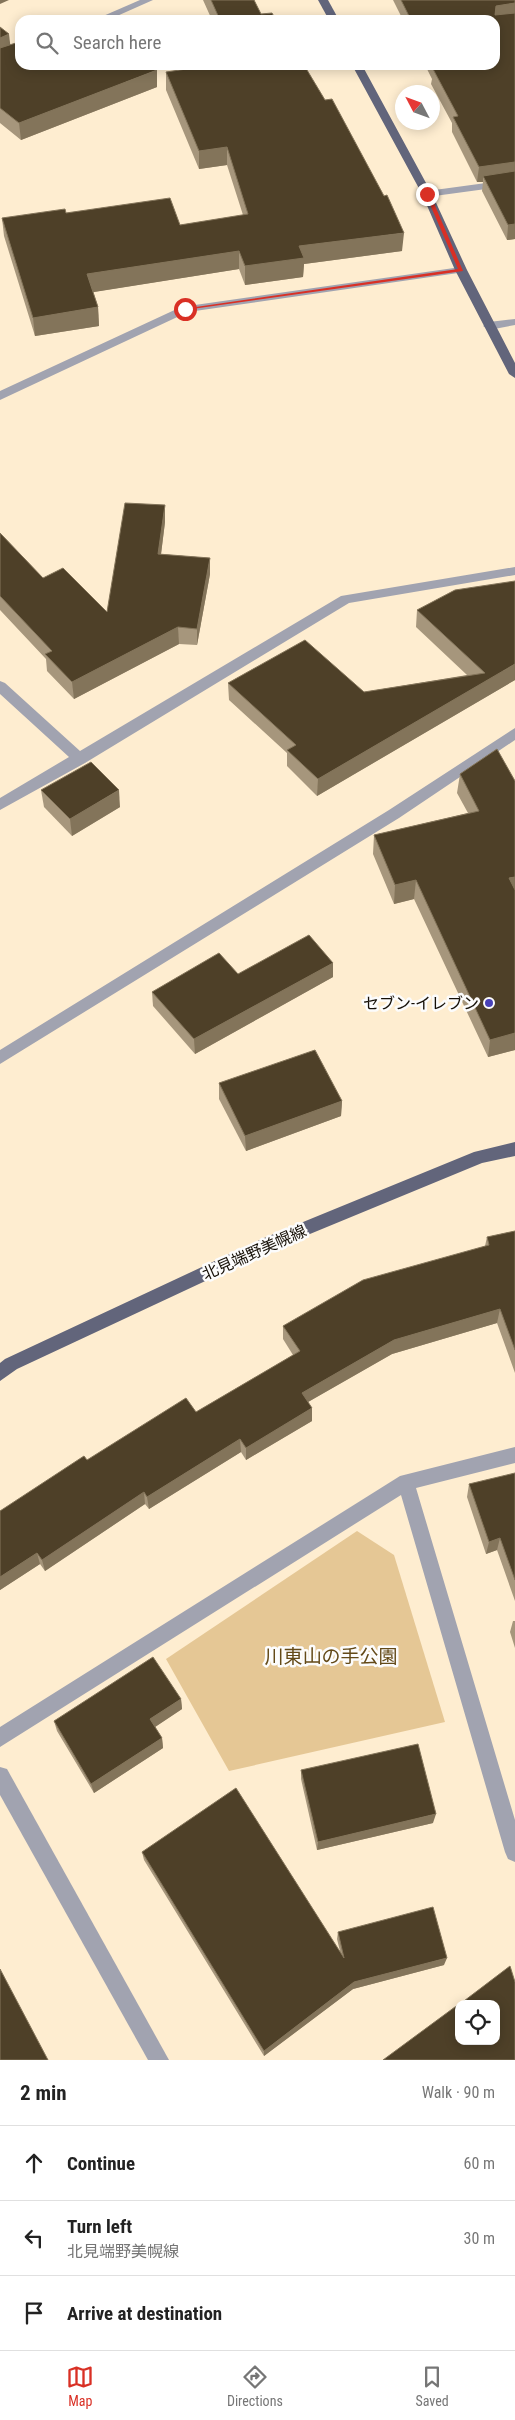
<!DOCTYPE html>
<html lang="en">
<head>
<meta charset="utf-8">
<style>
	body { margin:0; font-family:"Roboto Condensed","Noto Sans JP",sans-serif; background:#f6f6f6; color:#222 }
	.controls { position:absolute; right:15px; bottom:15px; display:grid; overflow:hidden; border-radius:10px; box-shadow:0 2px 12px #0003 }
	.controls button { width:45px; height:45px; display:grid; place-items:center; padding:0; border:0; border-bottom:1px solid #e0e0e0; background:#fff; color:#222; font:25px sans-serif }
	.compass { position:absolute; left:395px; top:85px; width:45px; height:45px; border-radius:50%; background:#fff; box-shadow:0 2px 12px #0003; rotate:311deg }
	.stop { position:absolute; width:15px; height:15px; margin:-11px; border:4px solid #d93025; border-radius:50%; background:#fff }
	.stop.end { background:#d93025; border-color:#fff; box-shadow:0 1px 5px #0008 }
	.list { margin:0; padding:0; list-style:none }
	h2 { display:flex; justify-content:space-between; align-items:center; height:65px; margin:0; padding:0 20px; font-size:21px }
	h2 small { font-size:16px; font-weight:400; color:#767676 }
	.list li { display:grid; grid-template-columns:32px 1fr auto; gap:15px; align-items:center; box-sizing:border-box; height:75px; padding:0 20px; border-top:1px solid #e0e0e0 }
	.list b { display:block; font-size:19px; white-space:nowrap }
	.list p { margin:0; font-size:16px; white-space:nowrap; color:#767676 }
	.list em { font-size:16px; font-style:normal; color:#767676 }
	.icon { flex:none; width:28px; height:28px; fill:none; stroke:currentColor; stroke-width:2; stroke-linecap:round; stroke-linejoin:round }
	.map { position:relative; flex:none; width:515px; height:2060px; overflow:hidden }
	.search { position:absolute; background:#fff; box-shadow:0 2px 12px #0003; left:15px; right:15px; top:15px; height:55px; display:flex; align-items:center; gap:12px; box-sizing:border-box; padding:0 18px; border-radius:15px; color:#767676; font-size:19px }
	.sheet { height:290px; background:#fff }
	nav { display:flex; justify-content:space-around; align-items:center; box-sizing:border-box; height:70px; border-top:1px solid #e0e0e0; background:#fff; font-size:14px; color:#767676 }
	nav a { display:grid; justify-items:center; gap:2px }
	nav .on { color:#d93025 }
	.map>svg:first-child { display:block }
</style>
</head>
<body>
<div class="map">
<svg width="515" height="2060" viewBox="0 0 515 2060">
	<rect width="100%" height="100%" fill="#feedd0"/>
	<polygon fill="#e5c795" points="357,1531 394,1555 445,1722 229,1771 166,1659"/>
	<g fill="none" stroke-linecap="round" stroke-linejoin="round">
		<g fill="#a1a3b0" fill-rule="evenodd">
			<polygon points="140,0 153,0 108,20 94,20"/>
			<polygon points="515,179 515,185 427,197 422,194 427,191"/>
			<polygon points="461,267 467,270 465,272 188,312 0,400 0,391 181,307"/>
			<polygon points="515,319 515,325 489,330 483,326 489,322"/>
			<polygon points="515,567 515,575 349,603 85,763 0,810 0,798 69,757 0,694 0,681 5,683 80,751 341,596"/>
			<polygon points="515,728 515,740 399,818 0,1064 0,1050 389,810"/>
			<polygon points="515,1447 515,1463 416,1488 515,1820 515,1862 508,1859 505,1852 401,1495 0,1747 0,1727 400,1476"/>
			<polygon points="0,1767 7,1769 169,2060 148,2060 0,1795"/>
		</g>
		<g fill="#62657b" fill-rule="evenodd">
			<polygon points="318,0 328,0 339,20 329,20"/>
			<polygon points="352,65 362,65 432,194 467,270 515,363 515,378 509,374 455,270 422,194"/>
			<polygon points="515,1142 515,1156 482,1163 276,1248 17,1369 0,1381 0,1363 5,1359 264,1238 474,1152"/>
		</g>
	</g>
	<g fill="#a6967c">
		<polygon points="203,0 254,0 261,14 276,20 212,20"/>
		<polygon points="393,0 515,0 515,239 507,240 482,191 483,182 477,182 452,132 452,123 431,84 432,79 425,65 495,65 495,20 403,20"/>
		<polygon points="0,27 10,45 20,65 157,87 21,140 0,123"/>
		<polygon points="166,72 402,251 304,264 303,277 245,285 239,269 93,292 98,307 99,326 35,336 4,236 2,218 66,213 180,225 243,215 227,165 199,169 166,90"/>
		<polygon points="165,505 165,522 161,554 210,558 210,574 197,645 179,644 74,699 47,671 46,659 0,610 0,533 43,578 107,612"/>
		<polygon points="417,610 515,680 317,796 287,766 287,753 229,700 228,683 364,692 467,675 416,627"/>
		<polygon points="497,749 515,1050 488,1057 414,899 394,904 373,854 374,835 468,813 457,793 460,774"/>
		<polygon points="41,790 120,807 72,836 44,807"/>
		<polygon points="333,963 333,977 195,1054 153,1006 152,992 238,974"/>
		<polygon points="219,1083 342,1101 341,1116 246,1151 219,1099"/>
		<polygon points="515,1231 515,1373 497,1323 392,1354 308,1402 312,1421 246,1460 241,1452 149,1509 145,1504 45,1571 40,1564 0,1590 0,1511 87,1460 196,1412 293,1355 283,1339 283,1326 485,1246 487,1237"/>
		<polygon points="515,1473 515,1601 497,1550 486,1554 467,1497 469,1484"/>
		<polygon points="513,1621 515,1621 515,1648 510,1632"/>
		<polygon points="181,1699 182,1709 155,1727 162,1738 163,1748 94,1793 57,1731 54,1721"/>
		<polygon points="301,1770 433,1823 317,1850 301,1779"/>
		<polygon points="142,1852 340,1951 337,1939 338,1932 444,1965 353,1989 264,2056 144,1860"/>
	</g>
	<g fill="#83745a">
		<polygon points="0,0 9,0 0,4"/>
		<polygon points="515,3 515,19 495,21 496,6"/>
		<polygon points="9,34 11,51 0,55 0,38"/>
		<polygon points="157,70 157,87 21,140 19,123"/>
		<polygon points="227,147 227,165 199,169 199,151"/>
		<polygon points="515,162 515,178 483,176 483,182 477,182 479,167"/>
		<polygon points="515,224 515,239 507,240 508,225"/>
		<polygon points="404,233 402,251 304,264 303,277 245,285 245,266 299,246"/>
		<polygon points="239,251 239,269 88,293 87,274"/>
		<polygon points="98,307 99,326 35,336 33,318"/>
		<polygon points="165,505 165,522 159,570 158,554"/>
		<polygon points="210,558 210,574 197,645 197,629"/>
		<polygon points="178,627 179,644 74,699 72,682"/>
		<polygon points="515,664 515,680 317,796 318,779"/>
		<polygon points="119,790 120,807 72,836 70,819"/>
		<polygon points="515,877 515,895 509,878"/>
		<polygon points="416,880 414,899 394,904 395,885"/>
		<polygon points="333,963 333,977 195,1054 194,1039"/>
		<polygon points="515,1033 515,1050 488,1057 490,1040"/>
		<polygon points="342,1101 341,1116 246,1151 245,1136"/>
		<polygon points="500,1309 497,1323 392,1354 301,1406 302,1393 394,1340"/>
		<polygon points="312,1408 312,1421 246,1460 246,1448"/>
		<polygon points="240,1439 241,1452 149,1509 147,1497"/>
		<polygon points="144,1492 145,1504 45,1571 42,1560"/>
		<polygon points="500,1538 497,1550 486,1554 489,1542"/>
		<polygon points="37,1553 40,1564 0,1590 0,1577"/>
		<polygon points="181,1699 182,1709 152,1729 150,1719"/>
		<polygon points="162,1738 163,1748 94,1793 91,1784"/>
		<polygon points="436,1814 433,1823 317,1850 318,1842"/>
		<polygon points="447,1958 444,1965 353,1989 264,2056 264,2051 354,1982"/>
	</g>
	<g fill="#4e4028" stroke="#83745a">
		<polygon points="211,0 254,0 261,14 272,13 276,20 220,20"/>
		<polygon points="401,0 515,0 515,3 496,6 495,15 515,13 515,162 479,167 453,117 458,116 433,69 435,68 434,65 495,65 495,20 411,20"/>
		<polygon points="0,27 9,34 0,38"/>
		<polygon points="19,42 20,43 20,65 149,65 157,70 19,123 0,108 0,48"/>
		<polygon points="214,65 304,65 325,100 332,99 384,196 387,195 404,233 299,246 304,258 245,266 239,251 87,274 98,307 33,318 2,218 65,209 66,213 170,198 180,225 248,214 227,147 199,151 166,72"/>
		<polygon points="515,171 515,224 508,225 483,176"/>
		<polygon points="125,503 165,505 158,554 210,558 197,629 178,627 72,682 45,654 52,651 0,596 0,533 43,578 63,568 107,612"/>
		<polygon points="515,581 515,664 318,779 287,750 296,745 228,683 305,640 364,692 485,673 417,610 455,590"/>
		<polygon points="497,749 515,781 515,877 509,878 515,890 515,1033 490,1040 416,880 395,885 374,835 479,811 460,774"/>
		<polygon points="91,762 119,790 70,819 41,790"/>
		<polygon points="309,935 333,963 194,1039 152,992 219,953 238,974"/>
		<polygon points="315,1050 342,1101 245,1136 219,1083"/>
		<polygon points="515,1231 515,1350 500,1309 394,1340 302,1393 312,1408 246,1448 240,1439 147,1497 144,1492 42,1560 37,1553 0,1577 0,1511 84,1456 87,1460 186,1398 196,1412 300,1351 283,1326 363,1280 489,1245 487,1237"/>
		<polygon points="515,1473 515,1580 500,1538 489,1542 469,1484"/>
		<polygon points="153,1657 181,1699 150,1719 162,1738 91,1784 54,1721"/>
		<polygon points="418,1744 436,1814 318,1842 301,1770"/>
		<polygon points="236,1788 344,1958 338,1932 433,1907 447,1958 354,1982 264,2051 142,1852"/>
		<polygon points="510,1966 515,1982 515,2060 383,2060 459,2004 459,2041 496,2041 496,2004 460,2004"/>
		<polygon points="0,1969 48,2060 0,2060"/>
	</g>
	<polygon fill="#d93025" points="425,193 430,194 463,271 185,310 182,309 458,269"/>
	<circle fill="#4841b7" stroke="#fcfcfc" stroke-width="2" cx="489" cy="1003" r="5"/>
	<g text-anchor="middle" stroke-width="5" stroke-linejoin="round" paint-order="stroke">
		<g font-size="16" fill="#150f06" stroke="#fcfcfc" text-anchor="end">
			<text x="479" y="1009">セブン-イレブン</text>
		</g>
		<g font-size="16" fill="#150f06" stroke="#fcfcfc">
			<text transform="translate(254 1252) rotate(-24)" y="6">北見端野美幌線</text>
		</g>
		<g font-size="19" fill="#644a18" stroke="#fcfcfc">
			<text x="331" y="1663">川東山の手公園</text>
		</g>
	</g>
</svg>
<div class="controls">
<button><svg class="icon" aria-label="locate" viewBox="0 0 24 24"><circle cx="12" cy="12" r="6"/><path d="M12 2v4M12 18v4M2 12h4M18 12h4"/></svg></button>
</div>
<svg class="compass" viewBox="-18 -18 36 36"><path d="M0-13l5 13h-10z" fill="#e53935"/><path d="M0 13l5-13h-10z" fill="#767676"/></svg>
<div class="stop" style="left:185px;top:309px"></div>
<div class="stop end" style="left:427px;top:194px"></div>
<div class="search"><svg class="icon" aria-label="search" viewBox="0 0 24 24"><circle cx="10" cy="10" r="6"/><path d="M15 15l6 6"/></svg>Search here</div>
</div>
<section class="sheet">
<h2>2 min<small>Walk · 90 m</small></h2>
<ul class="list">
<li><svg class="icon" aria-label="ahead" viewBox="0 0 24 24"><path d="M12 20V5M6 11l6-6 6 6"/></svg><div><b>Continue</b></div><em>60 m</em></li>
<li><svg class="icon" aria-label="left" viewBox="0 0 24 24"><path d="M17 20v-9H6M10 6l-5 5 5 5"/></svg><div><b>Turn left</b><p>北見端野美幌線</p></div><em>30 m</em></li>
<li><svg class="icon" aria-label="arrive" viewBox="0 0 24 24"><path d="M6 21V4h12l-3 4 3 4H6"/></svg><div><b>Arrive at destination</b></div></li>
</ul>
</section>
<nav>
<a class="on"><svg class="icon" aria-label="map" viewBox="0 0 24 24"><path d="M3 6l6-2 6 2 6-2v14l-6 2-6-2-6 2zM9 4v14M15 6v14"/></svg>Map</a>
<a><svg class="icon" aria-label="directions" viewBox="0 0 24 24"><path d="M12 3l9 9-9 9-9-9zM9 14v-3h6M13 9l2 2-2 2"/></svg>Directions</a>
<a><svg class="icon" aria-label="saved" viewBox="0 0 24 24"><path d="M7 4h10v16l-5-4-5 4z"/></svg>Saved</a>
</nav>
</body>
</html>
